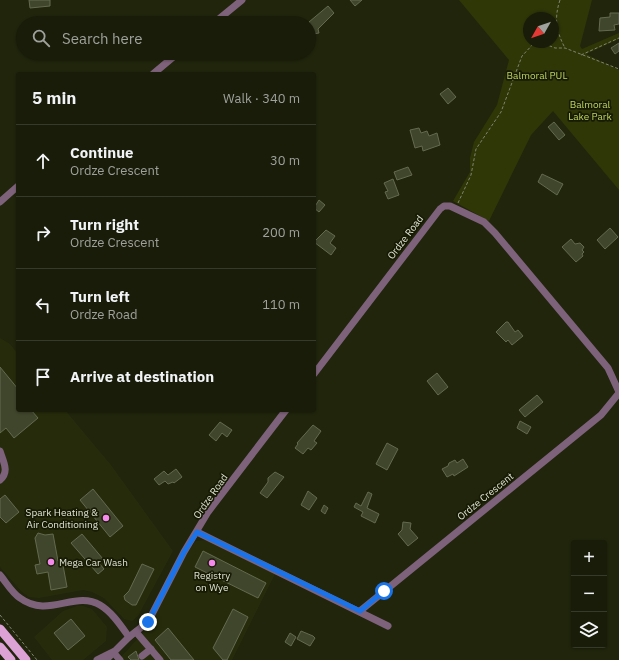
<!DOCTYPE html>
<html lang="en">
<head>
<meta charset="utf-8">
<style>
	body { margin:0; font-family:"IBM Plex Sans",sans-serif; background:#212512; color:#f1f3f6 }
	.controls { position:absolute; right:12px; bottom:12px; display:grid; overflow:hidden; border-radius:4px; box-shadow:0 1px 3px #0004 }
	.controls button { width:36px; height:36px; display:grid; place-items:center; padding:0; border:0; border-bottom:1px solid #363a2a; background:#181c09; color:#f1f3f6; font:20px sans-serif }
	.compass { position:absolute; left:523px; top:12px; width:36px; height:36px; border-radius:50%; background:#181c09; box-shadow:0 1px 3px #0004; rotate:230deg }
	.stop { position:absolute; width:12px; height:12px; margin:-9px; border:3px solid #1a73e8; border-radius:50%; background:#fff }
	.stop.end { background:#1a73e8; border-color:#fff; box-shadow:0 1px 4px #0008 }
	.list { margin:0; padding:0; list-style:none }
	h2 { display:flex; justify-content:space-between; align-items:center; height:52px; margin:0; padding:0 16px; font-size:17px }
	h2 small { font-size:13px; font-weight:400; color:#9fa19c }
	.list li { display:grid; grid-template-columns:26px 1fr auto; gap:12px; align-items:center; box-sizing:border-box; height:72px; padding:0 16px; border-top:1px solid #363a2a }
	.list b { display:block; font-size:15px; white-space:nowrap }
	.list p { margin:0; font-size:13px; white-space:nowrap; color:#9fa19c }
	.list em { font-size:13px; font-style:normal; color:#9fa19c }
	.icon { flex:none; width:22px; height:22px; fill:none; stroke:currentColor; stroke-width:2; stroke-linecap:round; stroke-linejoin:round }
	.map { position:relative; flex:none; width:619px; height:660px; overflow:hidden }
	.search { position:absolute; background:#181c09; box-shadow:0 1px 3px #0004; left:16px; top:16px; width:300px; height:44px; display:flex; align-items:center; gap:10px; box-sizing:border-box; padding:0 14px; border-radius:22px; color:#9fa19c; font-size:15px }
	.panel { position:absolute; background:#181c09; box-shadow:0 1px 3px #0004; left:16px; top:72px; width:300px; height:340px; border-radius:4px }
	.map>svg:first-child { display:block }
</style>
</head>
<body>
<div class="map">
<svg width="619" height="660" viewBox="0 0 619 660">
	<rect width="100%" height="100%" fill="#20250c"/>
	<g fill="#262c0b">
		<polygon points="0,338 10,344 18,354 18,410 65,410 111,465 173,551 138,616 132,621 124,619 104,598 92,592 83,590 39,598 29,597 22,592 0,567"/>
		<polygon points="207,540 275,574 232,660 118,660 144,632 186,555 196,541"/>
		<polygon points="77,606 83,606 92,609 107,627 106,641 83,660 52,660 34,637 63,611"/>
	</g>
	<path fill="#2f3707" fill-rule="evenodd" d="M 459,0 L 592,0 L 580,46 L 582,49 L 619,33 L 619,39 L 586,54 L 619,70 L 619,190 L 553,111 L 531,135 L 489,221 L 453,201 L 470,172 L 470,158 L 474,142 L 497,105 L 509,60 ZM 529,18 L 553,18 L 553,42 L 529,42 Z"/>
	<g fill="#40462c" stroke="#646a4f">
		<polygon points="29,0 50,0 50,6 30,8"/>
		<polygon points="350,0 362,0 355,6"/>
		<polygon points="328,6 334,13 318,29 319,33 313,34 313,31 309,32 309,22"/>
		<polygon points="610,13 619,13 619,24 614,25 615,30 599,31 600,18 610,17"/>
		<polygon points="619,43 619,51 615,54 611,48"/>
		<polygon points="448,88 456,97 448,104 440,94"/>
		<polygon points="554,122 565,135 559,140 548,127"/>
		<polygon points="419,128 421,133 427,131 429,136 437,133 440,145 423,151 422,146 415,148 410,130"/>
		<polygon points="408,167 412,175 397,180 394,172"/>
		<polygon points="542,174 563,184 557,195 538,182"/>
		<polygon points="393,179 399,195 388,199 385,192 388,191 384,183"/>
		<polygon points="319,200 325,205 319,212 314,208"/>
		<polygon points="610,228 618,237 605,249 597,240"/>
		<polygon points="326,230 335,236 330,243 336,248 331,255 314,242"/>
		<polygon points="571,239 575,244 580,243 584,247 582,250 584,252 582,254 583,256 576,262 562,247"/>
		<polygon points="506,322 508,322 515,332 518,330 523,336 512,345 508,340 506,342 496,332"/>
		<polygon points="0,367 18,389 18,410 31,410 38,418 14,438 6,428 0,433"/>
		<polygon points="437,373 448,387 438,395 427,381"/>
		<polygon points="537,395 543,402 525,417 519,410"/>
		<polygon points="520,421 531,427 527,434 517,428"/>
		<polygon points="220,422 232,430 227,437 222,433 216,441 209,435"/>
		<polygon points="313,425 321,431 314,441 317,443 311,450 308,448 303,454 295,448 298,444 297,443"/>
		<polygon points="387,443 398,449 387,470 376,464"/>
		<polygon points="463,459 468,467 454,476 453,474 447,477 442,469 448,466 449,463 455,460 457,463"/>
		<polygon points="176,469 182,477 174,483 173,482 168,484 165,481 159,485 154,479 164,471 168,475"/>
		<polygon points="275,472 284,477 267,498 260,493 268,482 268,478"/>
		<polygon points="93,489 123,526 110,537 80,500"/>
		<polygon points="308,491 317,498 309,510 301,505"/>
		<polygon points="368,492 372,494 367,508 379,514 375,523 361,516 363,512 354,507 356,503 361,506"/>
		<polygon points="5,495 19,512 6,523 0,517 0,499"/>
		<polygon points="324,505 328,508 325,514 321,511"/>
		<polygon points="403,522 411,523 410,529 418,538 408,546 398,534 402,530"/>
		<polygon points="38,533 45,535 53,534 58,561 62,560 67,587 51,590 48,572 37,574 35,565 40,564 35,538"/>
		<polygon points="82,534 103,559 99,563 104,569 98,574 71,543"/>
		<polygon points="203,551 266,583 258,598 195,567"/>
		<polygon points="142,564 154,569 136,605 132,605 125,600 124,596 129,591"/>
		<polygon points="233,609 248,617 227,660 223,660 213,648"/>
		<polygon points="71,619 85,636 68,650 54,633"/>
		<polygon points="168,628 194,660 171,660 155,640"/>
		<polygon points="301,631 313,636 315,638 310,646 297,639"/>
		<polygon points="290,633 296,637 291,646 285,642"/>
		<polygon points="136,651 139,660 131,660 128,657"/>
	</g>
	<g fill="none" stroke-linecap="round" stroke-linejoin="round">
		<g stroke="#7f846f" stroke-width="1" stroke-dasharray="3 2" stroke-linecap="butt">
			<path d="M 560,0 C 554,18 556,31 565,48"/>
			<polyline points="540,42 555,48 565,48 619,69"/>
			<polyline points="581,55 619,38"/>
			<polyline points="458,203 471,175 476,149 501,112 522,56 535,42"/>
			<polyline points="0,615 37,660"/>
		</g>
		<g stroke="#7e627b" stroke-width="7">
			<polyline points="214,23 242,0"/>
			<polyline points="153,74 178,53"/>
			<polyline points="0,202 18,186"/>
			<polyline points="314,374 440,209 444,206 450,206 484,222 495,233 608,368 619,392"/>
			<path d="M 0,451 C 3,461 10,472 0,480"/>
			<polyline points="197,532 388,626"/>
			<path d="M 0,575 C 6,582 12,593 20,598 C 48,619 75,590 100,605 C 112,612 121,626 129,637"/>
			<polyline points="360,611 601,415 619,393"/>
			<polyline points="136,632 160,660"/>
			<polyline points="113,652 120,660"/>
			<polyline points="142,656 151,649"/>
			<polyline points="97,660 111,653"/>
			<polyline points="106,660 129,637 148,622 184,552 208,512 286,410"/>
		</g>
		<g stroke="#dca2d6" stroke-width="9">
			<polyline points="0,629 26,660"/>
			<polyline points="0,647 11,660"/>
		</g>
	</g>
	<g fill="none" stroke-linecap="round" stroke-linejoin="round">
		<polyline stroke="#1a73e8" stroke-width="5" points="148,622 184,552 197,532 360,611 384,591"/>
	</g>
	<g fill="#f689ed" stroke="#171b04" stroke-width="1.5">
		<circle cx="106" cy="518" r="4"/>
		<circle cx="51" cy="562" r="4"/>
		<circle cx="212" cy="563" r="4"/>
	</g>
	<g text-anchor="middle" stroke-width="3.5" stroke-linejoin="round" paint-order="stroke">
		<g font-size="10" fill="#bfd461" stroke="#171b04">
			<text x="537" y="79">Balmoral PUL</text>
			<text x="590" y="108">Balmoral<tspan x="590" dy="12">Lake Park</tspan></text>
		</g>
		<g font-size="10" fill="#e0e4d5" stroke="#171b04">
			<text transform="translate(405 237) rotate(-53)" y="4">Ordze Road</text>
			<text transform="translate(210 496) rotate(-55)" y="4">Ordze Road</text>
			<text transform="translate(485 496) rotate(-39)" y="4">Ordze Crescent</text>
		</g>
		<g font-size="10" fill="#e0e4d5" stroke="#171b04" text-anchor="end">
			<text x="98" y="516">Spark Heating &amp;<tspan x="98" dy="12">Air Conditioning</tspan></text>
			<text x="59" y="566" text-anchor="start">Mega Car Wash</text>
			<text x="212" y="579" text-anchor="middle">Registry<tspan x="212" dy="12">on Wye</tspan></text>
		</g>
	</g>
</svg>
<div class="controls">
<button>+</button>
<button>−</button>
<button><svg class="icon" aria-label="layers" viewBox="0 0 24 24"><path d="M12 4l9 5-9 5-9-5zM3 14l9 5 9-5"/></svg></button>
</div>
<svg class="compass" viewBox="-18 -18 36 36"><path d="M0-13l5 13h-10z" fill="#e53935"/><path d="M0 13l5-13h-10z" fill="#9fa19c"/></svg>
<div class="stop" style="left:384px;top:591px"></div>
<div class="stop end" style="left:148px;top:622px"></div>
<div class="search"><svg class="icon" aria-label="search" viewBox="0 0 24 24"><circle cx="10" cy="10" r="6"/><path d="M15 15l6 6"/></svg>Search here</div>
<section class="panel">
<h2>5 min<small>Walk · 340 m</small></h2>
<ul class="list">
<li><svg class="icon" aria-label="ahead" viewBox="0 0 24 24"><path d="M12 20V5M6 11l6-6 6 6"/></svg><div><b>Continue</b><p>Ordze Crescent</p></div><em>30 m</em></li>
<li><svg class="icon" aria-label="right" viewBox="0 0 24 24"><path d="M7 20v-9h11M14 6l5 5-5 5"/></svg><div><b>Turn right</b><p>Ordze Crescent</p></div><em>200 m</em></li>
<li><svg class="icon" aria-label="left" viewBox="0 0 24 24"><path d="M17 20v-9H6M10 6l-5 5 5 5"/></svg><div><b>Turn left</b><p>Ordze Road</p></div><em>110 m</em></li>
<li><svg class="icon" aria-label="arrive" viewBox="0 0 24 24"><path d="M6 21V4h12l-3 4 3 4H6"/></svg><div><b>Arrive at destination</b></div></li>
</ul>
</section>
</div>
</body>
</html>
